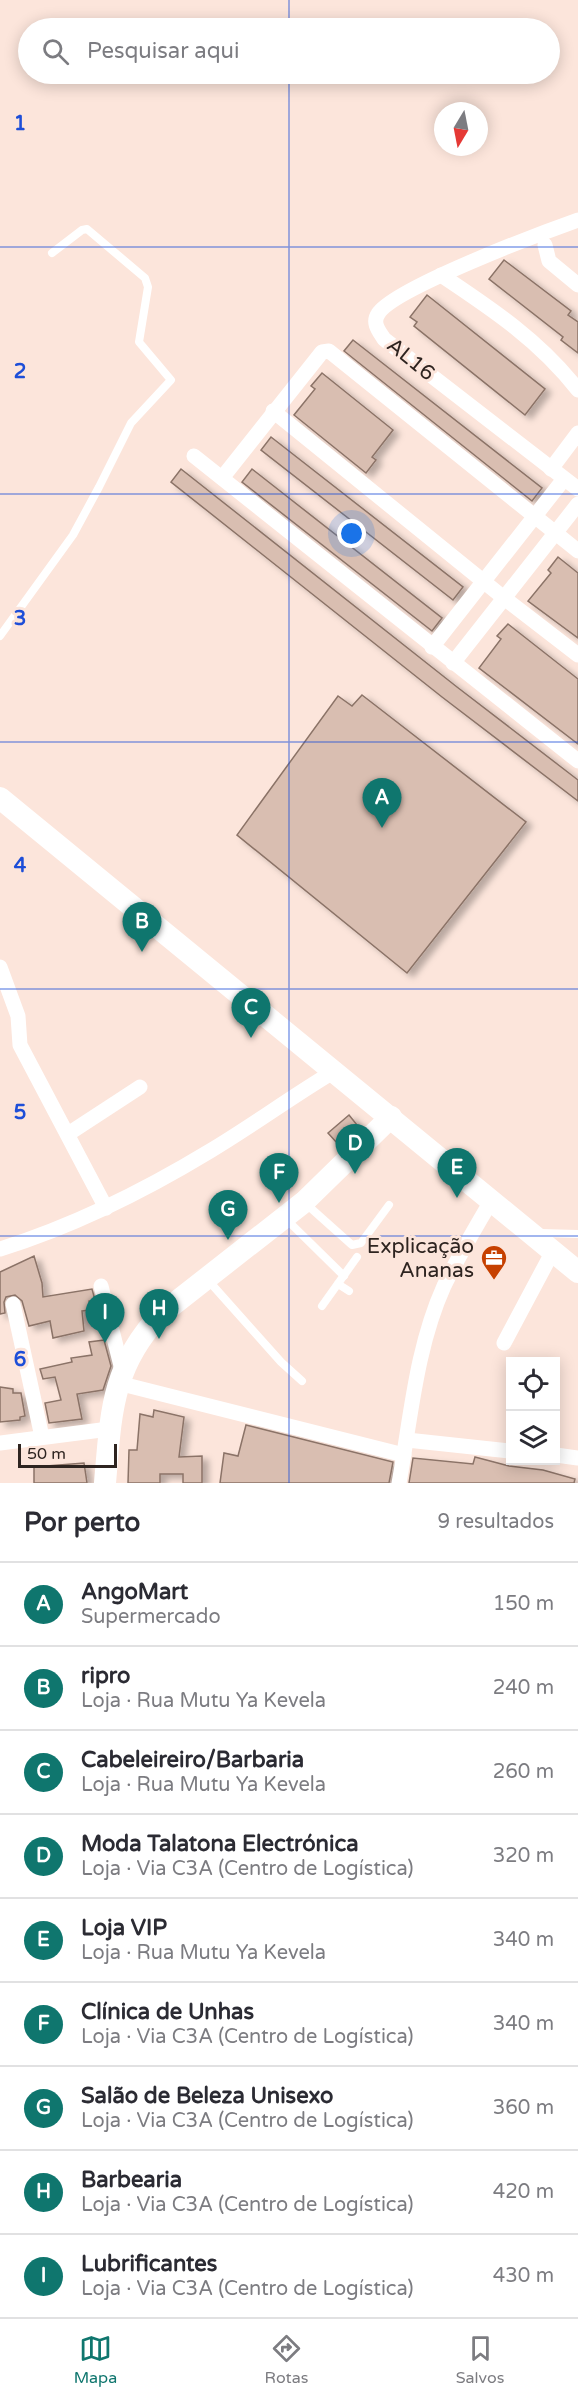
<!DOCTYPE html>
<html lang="pt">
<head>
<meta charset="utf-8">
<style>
	body { margin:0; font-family:"Varela Round",sans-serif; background:#f7f7f7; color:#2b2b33 }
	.controls { position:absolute; right:18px; bottom:18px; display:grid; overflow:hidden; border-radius:0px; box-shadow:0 3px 15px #0003 }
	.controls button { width:54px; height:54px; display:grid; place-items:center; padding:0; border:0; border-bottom:2px solid #e1e1e2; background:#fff; color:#2b2b33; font:30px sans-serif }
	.compass { position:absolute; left:434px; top:102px; width:54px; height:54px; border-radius:50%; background:#fff; box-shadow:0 3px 15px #0003; rotate:190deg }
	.scale { position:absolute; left:18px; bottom:15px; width:99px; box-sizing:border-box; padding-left:6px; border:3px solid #2e2420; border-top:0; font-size:16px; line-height:21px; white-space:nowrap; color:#2e2420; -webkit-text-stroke:4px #fce5db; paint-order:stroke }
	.you { position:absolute; left:352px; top:534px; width:21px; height:21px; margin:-15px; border:4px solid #fff; border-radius:50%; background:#1a73e8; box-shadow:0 0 0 9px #1a73e833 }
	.badge { display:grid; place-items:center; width:39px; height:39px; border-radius:50%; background:#0f766e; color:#fff; font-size:20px; font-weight:700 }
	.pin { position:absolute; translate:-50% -50px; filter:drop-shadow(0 2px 3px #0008) }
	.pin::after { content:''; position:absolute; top:32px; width:21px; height:18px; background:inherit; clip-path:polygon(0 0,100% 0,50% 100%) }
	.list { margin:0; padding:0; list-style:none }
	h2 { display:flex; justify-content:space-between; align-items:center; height:78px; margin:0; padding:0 24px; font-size:26px }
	h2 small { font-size:20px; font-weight:400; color:#7c7c81 }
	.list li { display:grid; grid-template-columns:39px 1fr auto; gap:18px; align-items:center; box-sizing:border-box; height:84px; padding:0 24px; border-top:2px solid #e1e1e2 }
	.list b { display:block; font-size:22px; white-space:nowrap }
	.list p { margin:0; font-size:20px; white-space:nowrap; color:#7c7c81 }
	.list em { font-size:20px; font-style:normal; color:#7c7c81 }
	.icon { flex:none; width:33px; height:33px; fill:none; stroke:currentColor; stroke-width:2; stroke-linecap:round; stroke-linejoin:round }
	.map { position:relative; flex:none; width:578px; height:1483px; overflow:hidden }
	.search { position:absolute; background:#fff; box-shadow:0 3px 15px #0003; left:18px; right:18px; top:18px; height:66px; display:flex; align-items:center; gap:15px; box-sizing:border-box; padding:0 21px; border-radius:33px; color:#7c7c81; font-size:22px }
	.sheet { height:834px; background:#fff }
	nav { display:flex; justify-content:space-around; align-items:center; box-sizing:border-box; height:84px; border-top:2px solid #e1e1e2; background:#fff; font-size:16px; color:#7c7c81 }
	nav a { display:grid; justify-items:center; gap:3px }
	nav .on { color:#0f766e }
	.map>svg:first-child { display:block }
</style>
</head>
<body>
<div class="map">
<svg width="578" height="1483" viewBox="0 0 578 1483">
	<defs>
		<filter id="shadow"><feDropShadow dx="6" dy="4" stdDeviation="3" flood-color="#0004"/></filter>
	</defs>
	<rect width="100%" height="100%" fill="#fce5db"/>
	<g fill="#d9beb1" stroke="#8b7367" stroke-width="1.5" filter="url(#shadow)">
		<polygon points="504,260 571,311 568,315 578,322 578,353 561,340 563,337 489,279"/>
		<polygon points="427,295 545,389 525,415 414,326 417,322 410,317"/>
		<polygon points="353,340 542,488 532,501 344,351"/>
		<polygon points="322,373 393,430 372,457 376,460 366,473 294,415 315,389 311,386"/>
		<polygon points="271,437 463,587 453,600 261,450"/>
		<polygon points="181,469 457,687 578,780 578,801 442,697 171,482"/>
		<polygon points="252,469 442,618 432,631 242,482"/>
		<polygon points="558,557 578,573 578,638 528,601 551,573 548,570"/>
		<polygon points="508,624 578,679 578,744 479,668 501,639 497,636"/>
		<polygon points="362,695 526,822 407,973 237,835 338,696 352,706"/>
		<polygon points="349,1115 357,1125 337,1143 328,1133"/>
		<polygon points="34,1256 42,1283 43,1297 92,1289 95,1300 89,1301 91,1310 82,1311 84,1331 53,1338 50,1321 29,1326 22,1301 15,1295 6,1297 4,1302 5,1313 0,1314 0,1272"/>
		<polygon points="104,1340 111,1366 103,1390 77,1394 82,1419 49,1423 45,1403 61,1400 55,1377 43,1379 40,1369 72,1362 71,1358 92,1355 89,1342"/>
		<polygon points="0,1387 13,1389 13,1393 21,1393 25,1416 20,1417 20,1420 0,1422"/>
		<polygon points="154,1410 184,1417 179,1457 202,1456 202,1483 183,1483 183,1474 160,1474 160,1483 128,1483 129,1450 137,1450 140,1414 153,1417"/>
		<polygon points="246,1425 393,1462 389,1483 220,1483 224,1453 238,1456"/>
		<polygon points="475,1457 509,1466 543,1470 575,1479 574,1483 409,1483 413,1458 473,1464"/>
		<polygon points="84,1463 87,1483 34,1483 34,1467"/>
	</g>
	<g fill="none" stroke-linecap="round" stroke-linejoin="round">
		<g stroke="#fff" stroke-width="8">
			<polyline points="0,636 73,535 99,487 131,423 171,380 139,342 148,287 145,278 87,229 82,230 52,253"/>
			<polyline points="305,1203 352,1245 361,1243 389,1205"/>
			<polyline points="287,1220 344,1276"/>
			<polyline points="541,1233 578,1234"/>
			<polyline points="207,1279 281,1362 302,1381"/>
			<polyline points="338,1284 349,1291"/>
			<polyline points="322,1306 357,1257"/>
		</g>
		<g stroke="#fff" stroke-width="15">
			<path d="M 578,220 C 544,232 392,289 378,314 C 372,323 379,331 384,339 L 578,489"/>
			<polyline points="545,245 549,261 578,285"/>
			<path d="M 441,275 C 492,309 540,341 578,390"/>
			<polyline points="273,411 504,598 578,655"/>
			<polyline points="194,456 578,761"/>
			<polyline points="551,469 578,433"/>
			<polyline points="222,478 322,352 329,351 578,551"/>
			<polyline points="432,647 564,479"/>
			<polyline points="453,663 578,504"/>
			<polyline points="0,967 18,1016 20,1045 106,1208"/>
			<polyline points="68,1134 140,1087"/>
			<path d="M 0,1249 C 74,1226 144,1191 210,1151 C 252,1126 291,1097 333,1072"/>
			<polyline points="101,1286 122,1370"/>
			<polyline points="13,1304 42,1437"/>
			<polyline points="504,1343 553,1251"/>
			<polyline points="118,1383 404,1455"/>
			<polyline points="407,1440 510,1451"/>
			<polyline points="0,1443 109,1429"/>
			<polyline points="556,1455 578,1458"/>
			<path d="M 399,1483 C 411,1417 416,1348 444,1286 C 458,1257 475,1229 491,1201"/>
		</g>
		<g stroke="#fff" stroke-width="22">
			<polyline points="0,798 578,1272"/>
			<path d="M 105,1483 C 111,1414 111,1367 161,1314 L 304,1202 L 391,1117"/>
		</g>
	</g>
	<path fill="none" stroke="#1d4ed8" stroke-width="1.5" stroke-opacity="0.55" d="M 289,0 L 289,28M 289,74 L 289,1483M 0,247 L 578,247M 0,494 L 578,494M 0,742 L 578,742M 0,989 L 578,989M 0,1236 L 578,1236"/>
	<defs>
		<g id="office-pin" transform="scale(1.35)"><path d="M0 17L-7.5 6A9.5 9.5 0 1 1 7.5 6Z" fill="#c64000" stroke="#fce5db"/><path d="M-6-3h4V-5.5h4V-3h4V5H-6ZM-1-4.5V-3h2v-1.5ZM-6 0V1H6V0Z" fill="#fff"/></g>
	</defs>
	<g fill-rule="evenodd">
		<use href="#office-pin" x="494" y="1258"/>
	</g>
	<g text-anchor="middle" stroke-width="6" stroke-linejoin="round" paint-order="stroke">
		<g font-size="21" fill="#2e2420" stroke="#fce5db">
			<text transform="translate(411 359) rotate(39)" y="7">AL16</text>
		</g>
		<g font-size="21" fill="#2e2420" stroke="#fce5db" text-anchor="end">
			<text x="474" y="1253">Explicação<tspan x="474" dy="24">Ananas</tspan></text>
		</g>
	</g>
	<g font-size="20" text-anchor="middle" font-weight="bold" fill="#1d4ed8" stroke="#fce5db" stroke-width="6" stroke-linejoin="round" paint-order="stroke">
		<text x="20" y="130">1</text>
		<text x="20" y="378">2</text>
		<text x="20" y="625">3</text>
		<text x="20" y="872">4</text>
		<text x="20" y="1119">5</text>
		<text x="20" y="1366">6</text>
	</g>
</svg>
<div class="controls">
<button><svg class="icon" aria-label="locate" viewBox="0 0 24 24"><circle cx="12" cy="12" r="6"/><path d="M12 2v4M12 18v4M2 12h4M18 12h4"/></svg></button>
<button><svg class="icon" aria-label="layers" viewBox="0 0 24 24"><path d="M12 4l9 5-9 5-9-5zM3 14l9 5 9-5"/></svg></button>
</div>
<svg class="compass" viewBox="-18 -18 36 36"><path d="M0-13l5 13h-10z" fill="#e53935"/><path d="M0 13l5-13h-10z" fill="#7c7c81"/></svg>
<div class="scale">50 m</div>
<div class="you"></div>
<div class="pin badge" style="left:382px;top:828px">A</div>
<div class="pin badge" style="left:142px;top:952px">B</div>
<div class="pin badge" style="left:251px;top:1038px">C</div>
<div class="pin badge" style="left:355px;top:1174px">D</div>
<div class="pin badge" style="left:457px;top:1198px">E</div>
<div class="pin badge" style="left:279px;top:1203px">F</div>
<div class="pin badge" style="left:228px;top:1240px">G</div>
<div class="pin badge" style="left:159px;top:1339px">H</div>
<div class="pin badge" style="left:105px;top:1343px">I</div>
<div class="search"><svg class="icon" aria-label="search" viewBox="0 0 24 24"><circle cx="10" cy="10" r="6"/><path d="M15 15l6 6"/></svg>Pesquisar aqui</div>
</div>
<section class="sheet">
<h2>Por perto<small>9 resultados</small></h2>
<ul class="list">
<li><span class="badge">A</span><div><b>AngoMart</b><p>Supermercado</p></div><em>150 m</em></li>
<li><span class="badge">B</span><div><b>ripro</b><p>Loja · Rua Mutu Ya Kevela</p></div><em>240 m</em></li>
<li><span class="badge">C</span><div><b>Cabeleireiro/Barbaria</b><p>Loja · Rua Mutu Ya Kevela</p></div><em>260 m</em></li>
<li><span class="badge">D</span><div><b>Moda Talatona Electrónica</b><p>Loja · Via C3A (Centro de Logística)</p></div><em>320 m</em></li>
<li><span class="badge">E</span><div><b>Loja VIP</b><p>Loja · Rua Mutu Ya Kevela</p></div><em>340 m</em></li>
<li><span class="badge">F</span><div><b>Clínica de Unhas</b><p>Loja · Via C3A (Centro de Logística)</p></div><em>340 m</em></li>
<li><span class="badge">G</span><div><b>Salão de Beleza Unisexo</b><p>Loja · Via C3A (Centro de Logística)</p></div><em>360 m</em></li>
<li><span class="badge">H</span><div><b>Barbearia</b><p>Loja · Via C3A (Centro de Logística)</p></div><em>420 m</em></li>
<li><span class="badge">I</span><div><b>Lubrificantes</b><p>Loja · Via C3A (Centro de Logística)</p></div><em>430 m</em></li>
</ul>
</section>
<nav>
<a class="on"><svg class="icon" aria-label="map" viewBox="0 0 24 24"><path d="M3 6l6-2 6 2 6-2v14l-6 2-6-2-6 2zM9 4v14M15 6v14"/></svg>Mapa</a>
<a><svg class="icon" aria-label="directions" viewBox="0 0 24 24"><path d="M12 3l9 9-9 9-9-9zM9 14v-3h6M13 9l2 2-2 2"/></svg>Rotas</a>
<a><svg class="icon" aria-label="saved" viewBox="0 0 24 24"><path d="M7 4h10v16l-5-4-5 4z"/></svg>Salvos</a>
</nav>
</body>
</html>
